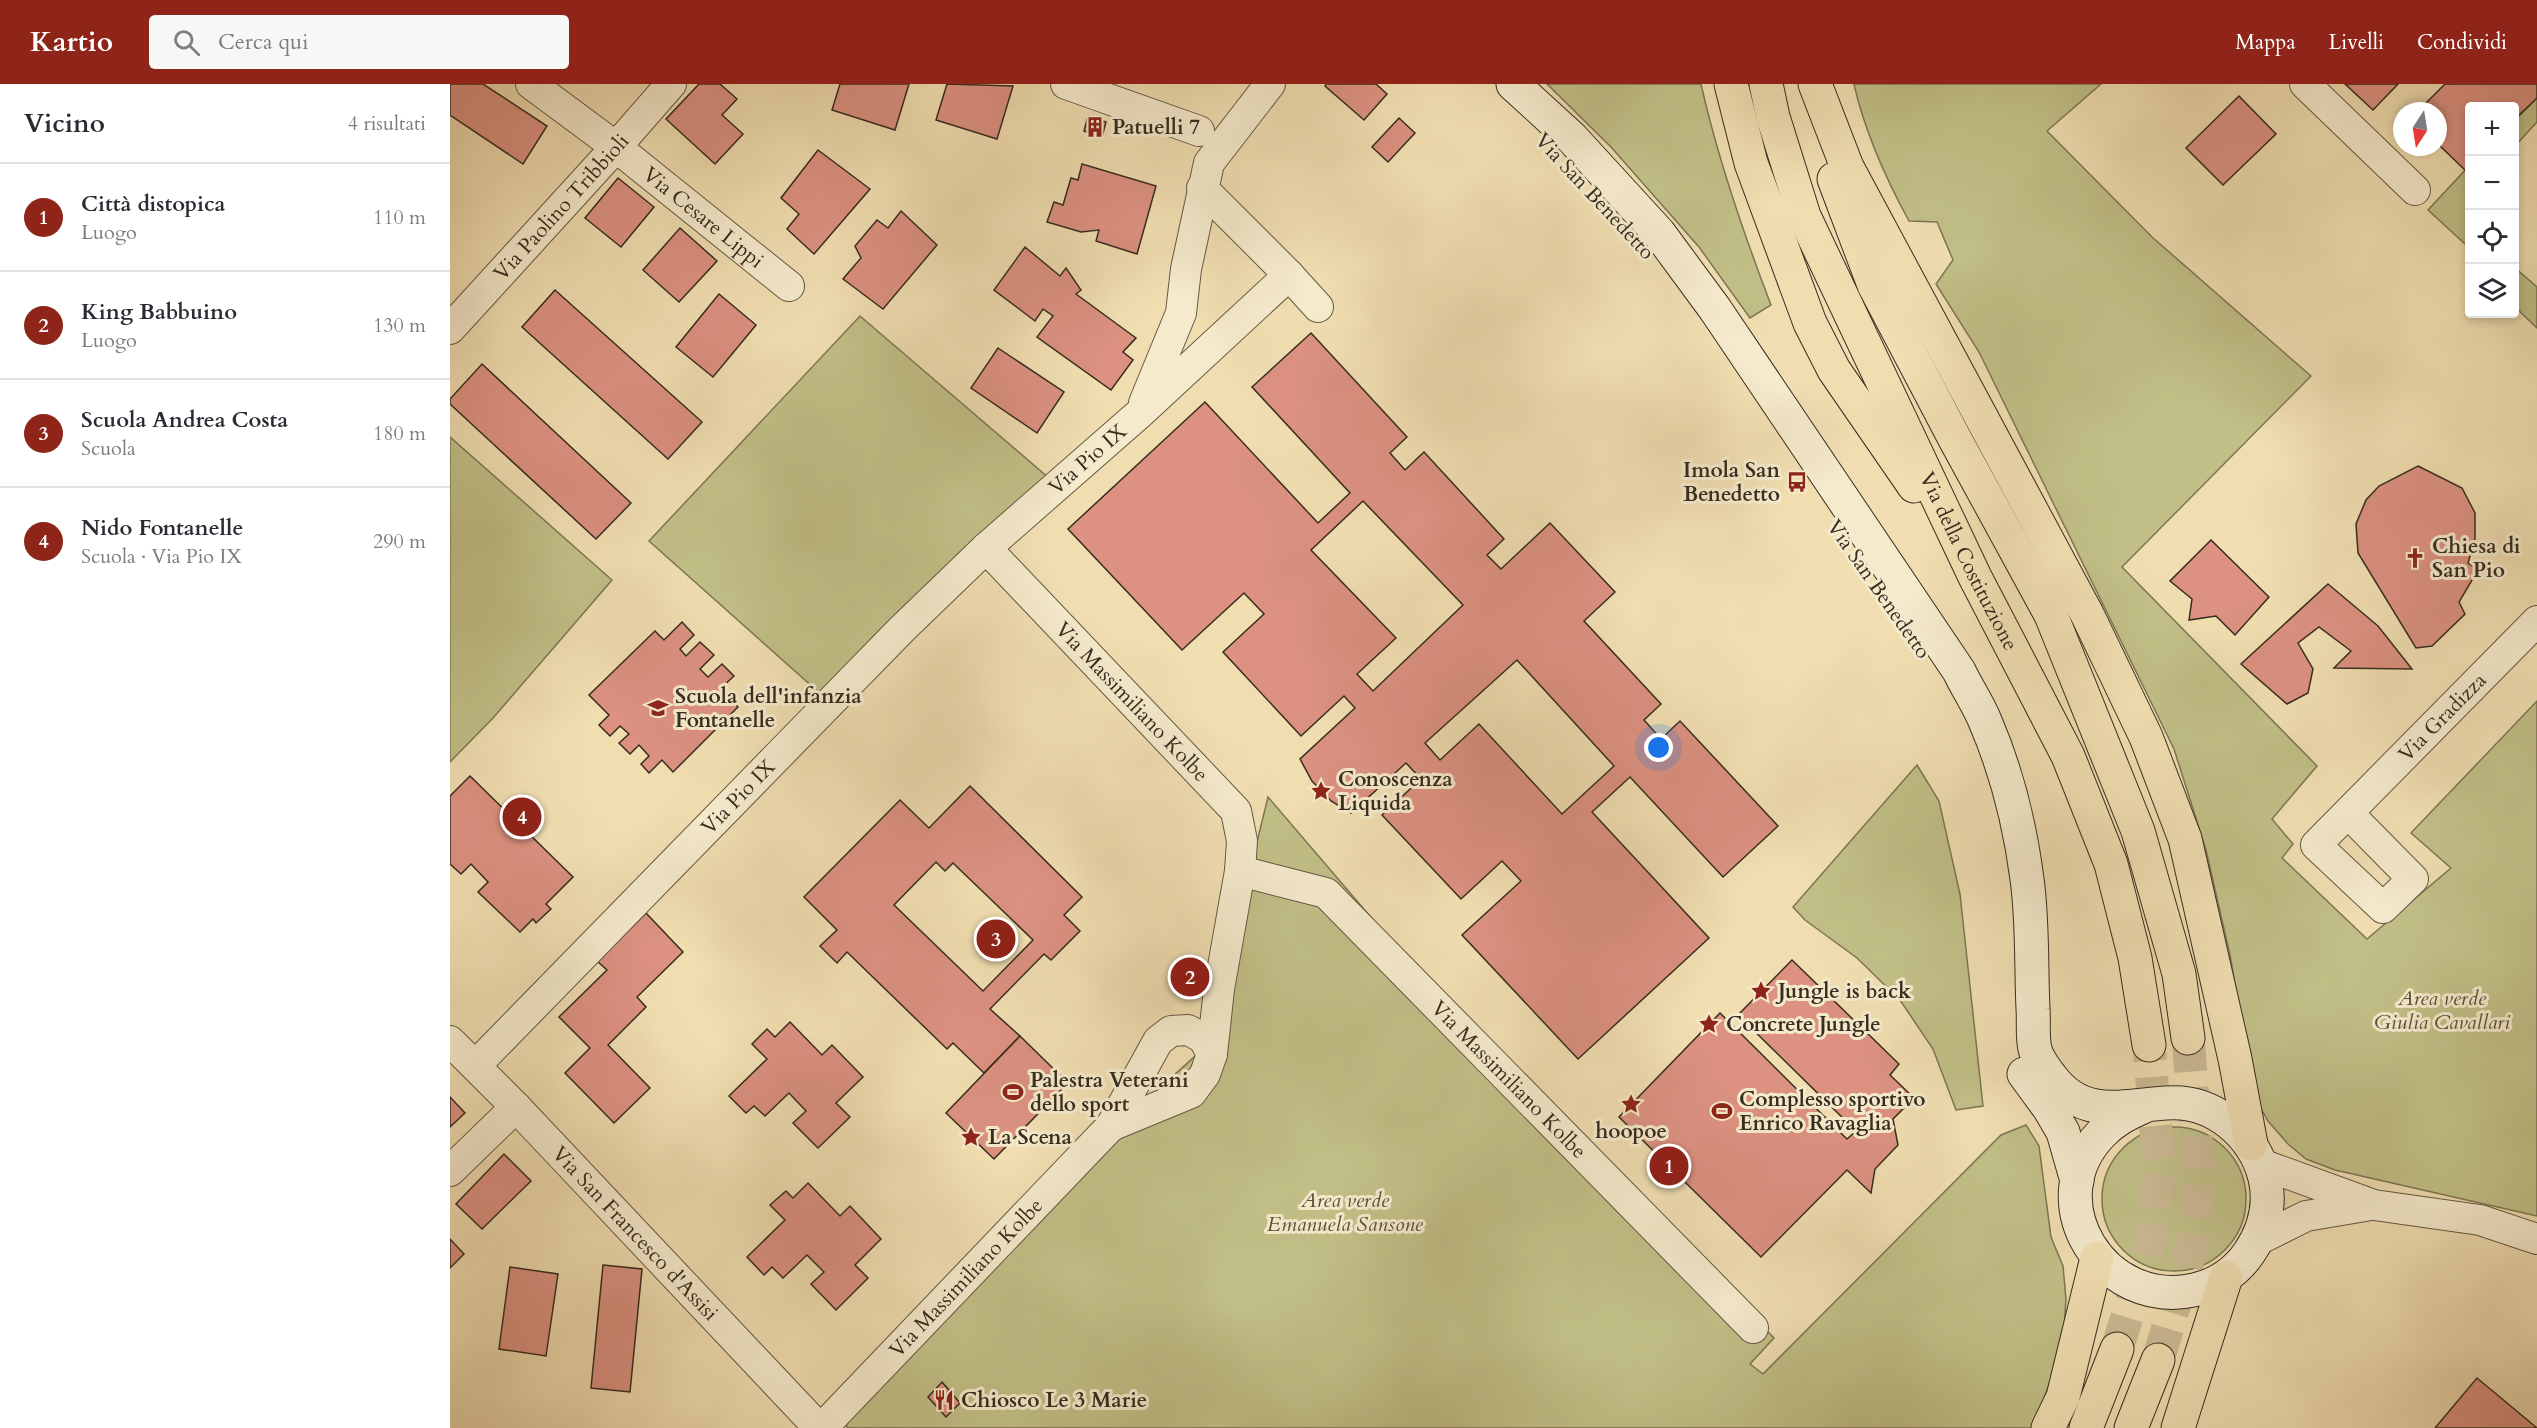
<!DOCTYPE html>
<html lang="it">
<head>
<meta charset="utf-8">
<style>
	body { margin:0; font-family:Cardo,serif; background:#f7f7f7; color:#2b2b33 }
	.controls { position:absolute; right:18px; top:18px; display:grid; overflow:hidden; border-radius:6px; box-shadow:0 3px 9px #0003 }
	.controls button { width:54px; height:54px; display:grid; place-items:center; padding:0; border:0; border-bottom:2px solid #e1e1e2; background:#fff; color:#2b2b33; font:30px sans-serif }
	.compass { position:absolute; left:1943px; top:18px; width:54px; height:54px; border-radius:50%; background:#fff; box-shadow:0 3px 9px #0003; rotate:192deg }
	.you { position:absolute; left:1209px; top:664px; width:21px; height:21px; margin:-15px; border:4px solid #fff; border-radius:50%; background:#1a73e8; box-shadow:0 0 0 9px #1a73e833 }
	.badge { display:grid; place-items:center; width:39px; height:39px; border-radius:50%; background:#8f2418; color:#fff; font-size:20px; font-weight:700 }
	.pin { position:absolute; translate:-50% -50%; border:3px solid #fff; box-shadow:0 2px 6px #0006 }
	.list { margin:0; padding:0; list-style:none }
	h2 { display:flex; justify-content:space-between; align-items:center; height:78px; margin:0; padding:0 24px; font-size:26px }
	h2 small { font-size:20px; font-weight:400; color:#7c7c81 }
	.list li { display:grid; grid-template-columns:39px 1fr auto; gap:18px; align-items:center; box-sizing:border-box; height:108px; padding:0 24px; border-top:2px solid #e1e1e2 }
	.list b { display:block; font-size:22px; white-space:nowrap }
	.list p { margin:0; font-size:20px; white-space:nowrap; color:#7c7c81 }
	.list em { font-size:20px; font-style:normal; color:#7c7c81 }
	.icon { flex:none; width:33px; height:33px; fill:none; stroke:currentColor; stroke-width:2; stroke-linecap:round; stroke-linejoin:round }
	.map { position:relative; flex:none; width:2087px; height:1344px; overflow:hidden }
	header { display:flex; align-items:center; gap:36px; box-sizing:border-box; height:84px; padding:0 30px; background:#8f2418; color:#fff }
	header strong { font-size:28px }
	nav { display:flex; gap:33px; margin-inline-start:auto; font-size:21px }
	.search { width:420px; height:54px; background:#f7f7f7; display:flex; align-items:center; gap:15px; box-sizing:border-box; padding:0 21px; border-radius:6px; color:#7c7c81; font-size:22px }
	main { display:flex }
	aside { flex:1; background:#fff }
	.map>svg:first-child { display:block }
</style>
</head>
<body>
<header>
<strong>Kartio</strong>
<div class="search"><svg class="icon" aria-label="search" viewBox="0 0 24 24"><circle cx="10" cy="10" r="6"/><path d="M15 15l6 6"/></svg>Cerca qui</div>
<nav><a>Mappa</a><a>Livelli</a><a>Condividi</a></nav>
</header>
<main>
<aside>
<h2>Vicino<small>4 risultati</small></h2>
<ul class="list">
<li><span class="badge">1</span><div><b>Città distopica</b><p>Luogo</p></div><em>110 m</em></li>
<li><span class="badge">2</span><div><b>King Babbuino</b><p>Luogo</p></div><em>130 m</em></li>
<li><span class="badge">3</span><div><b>Scuola Andrea Costa</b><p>Scuola</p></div><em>180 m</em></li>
<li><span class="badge">4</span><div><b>Nido Fontanelle</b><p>Scuola · Via Pio IX</p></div><em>290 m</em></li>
</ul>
</aside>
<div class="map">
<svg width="2087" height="1344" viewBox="0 0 2087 1344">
	<rect width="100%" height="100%" fill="#f0deb1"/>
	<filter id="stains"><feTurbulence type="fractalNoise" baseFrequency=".00333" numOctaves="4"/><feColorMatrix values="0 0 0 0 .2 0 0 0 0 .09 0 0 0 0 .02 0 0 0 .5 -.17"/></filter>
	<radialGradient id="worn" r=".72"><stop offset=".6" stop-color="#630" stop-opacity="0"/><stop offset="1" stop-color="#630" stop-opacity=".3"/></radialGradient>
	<g fill="#c1bf87" stroke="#7c7653" stroke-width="1.5">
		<path d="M 1097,0 L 1251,0 C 1268,76 1293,148 1321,221 L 1300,234 L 1249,163 L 1161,63 Z"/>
		<path d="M 1404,0 L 1651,0 L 1597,47 L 1702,153 L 1861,292 L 1672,483 L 1867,682 L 1822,735 L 1843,760 L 1832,774 L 1917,855 L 2001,784 L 1961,749 L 2087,617 L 2087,1132 L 1885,1086 L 1856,1075 L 1838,1060 L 1818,1037 L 1804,1012 L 1780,871 L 1756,766 L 1724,665 L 1529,268 L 1486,200 L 1503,176 L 1487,138 L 1459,137 C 1435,93 1415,49 1404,0 Z"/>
		<polygon points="2087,14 2087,38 2065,62 2065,36"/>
		<polygon points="2019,82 2019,155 2015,160 1978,126"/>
		<polygon points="2064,183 2087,203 2087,244 2065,223"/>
		<polygon points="410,232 607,401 374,613 199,457"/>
		<polygon points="0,353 162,496 43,634 0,678"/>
		<polygon points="1467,681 1489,717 1510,810 1533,1022 1506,1026 1483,965 1450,916 1407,874 1355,836 1343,823"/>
		<polygon points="818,713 996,921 1324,1254 1300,1280 1313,1290 1551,1051 1576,1041 1589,1062 1601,1153 1613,1182 1616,1215 1614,1245 1606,1283 1582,1344 398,1344 390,1332 571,1131 757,961"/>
		<circle cx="1724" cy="1115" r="72"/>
	</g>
	<g fill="#dc9181" stroke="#362c1f" stroke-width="1.5" fill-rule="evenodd">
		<polygon points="0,0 33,0 97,42 73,80 0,31"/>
		<polygon points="249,0 270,0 287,15 272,31 293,50 265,80 216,35"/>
		<polygon points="390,0 459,0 445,46 382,26"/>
		<polygon points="497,0 563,2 547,55 486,36"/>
		<polygon points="876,0 926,0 937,10 914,36 875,2"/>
		<polygon points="1895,0 1948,0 1923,26"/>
		<polygon points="1995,0 2087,0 2087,14 2064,36 2064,22 2020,22 2020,82 2015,86 1988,60 1988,27 1968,27"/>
		<polygon points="1789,12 1826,50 1773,101 1736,64"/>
		<polygon points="638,32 656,38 652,53 634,47"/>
		<polygon points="949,34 965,49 938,78 922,63"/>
		<polygon points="368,66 420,105 364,170 337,145 349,130 331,114"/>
		<polygon points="632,80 706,102 687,170 646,157 649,146 631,148 597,138 604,118 613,121 621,94 628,96"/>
		<polygon points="168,94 204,123 171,163 135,134"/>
		<polygon points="451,127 487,161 433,225 393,195 411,174 405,162 427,136 438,144"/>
		<polygon points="230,144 267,177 229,218 193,186"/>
		<polygon points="575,163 610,192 616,184 631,206 626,210 686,254 673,268 683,276 661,306 587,253 603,232 593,225 585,237 544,206"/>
		<polygon points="105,206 252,338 218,375 72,243"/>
		<polygon points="269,210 306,241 263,293 226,263"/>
		<path d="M 861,249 L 957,353 L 940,369 L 955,386 L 974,368 L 1054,455 L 1037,471 L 1051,485 L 1100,439 L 1165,508 L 1134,537 L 1211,620 L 1194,636 L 1211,655 L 1230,637 L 1328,742 L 1273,793 L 1180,693 L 1142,728 L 1259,854 L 1128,975 L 1012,851 L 1071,797 L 1052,777 L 1011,815 L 932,731 L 971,695 L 956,679 L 901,729 L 881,717 L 862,697 L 850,675 L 905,624 L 894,612 L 851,652 L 773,568 L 814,530 L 794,509 L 732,566 L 618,445 L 755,318 L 868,439 L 900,409 L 802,303 ZM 913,417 L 1013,521 L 923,607 L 907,590 L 946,554 L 861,466 ZM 1067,576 L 1164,682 L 1112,730 L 1029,640 L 990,676 L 975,659 Z"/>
		<polygon points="548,264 614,308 587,349 521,304"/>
		<polygon points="32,280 181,419 146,455 0,320 0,315"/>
		<polygon points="1968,382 2012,404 2025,429 2025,455 2018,479 2028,486 2009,518 2015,530 1982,562 1966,564 1908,469 1906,440 1916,416 1929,402"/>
		<polygon points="1761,456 1819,513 1785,551 1766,532 1739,536 1742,515 1720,497"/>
		<polygon points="1878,500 1928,542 1962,585 1884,584 1901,567 1869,543 1848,559 1863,585 1858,609 1837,620 1791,580"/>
		<polygon points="232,538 244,551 230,565 236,572 250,558 264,571 250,585 258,593 272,580 284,592 270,605 288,623 223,688 212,676 199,689 191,680 199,672 189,661 180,670 169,659 179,650 170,642 160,652 149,641 159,631 139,611 205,547 214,556"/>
		<polygon points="20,692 123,793 96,820 101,825 86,839 83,835 70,848 28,808 38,798 21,780 11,790 0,780 0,712"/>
		<path d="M 520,702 L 632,813 L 614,831 L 630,847 L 601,876 L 594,870 L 540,925 L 570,952 L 534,989 L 503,959 L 497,965 L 397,868 L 387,879 L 370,862 L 387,846 L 354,813 L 450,716 L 479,744 ZM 486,778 L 495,787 L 503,779 L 583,856 L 533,907 L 444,821 Z"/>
		<polygon points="196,829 233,868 187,913 196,923 158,961 200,1004 164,1039 115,989 140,964 109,933 157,886 147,877"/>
		<polygon points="736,874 747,886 735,898 723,887"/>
		<polygon points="1342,876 1449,980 1440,991 1464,1014 1443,1035 1448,1061 1425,1085 1421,1109 1397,1086 1311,1173 1169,1033 1270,929 1397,1055 1406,1047 1288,931"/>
		<polygon points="340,938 372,971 382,961 413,993 386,1019 400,1033 368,1064 343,1039 356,1027 339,1009 315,1032 304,1022 296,1029 279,1012 317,975 302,960 317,945 325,953"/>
		<polygon points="570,952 618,999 544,1075 496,1029"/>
		<polygon points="0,1013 15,1029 0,1043"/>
		<polygon points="54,1070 81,1097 32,1145 6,1120"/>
		<polygon points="358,1099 390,1132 400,1122 431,1155 405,1181 418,1194 386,1226 361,1200 374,1188 357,1171 333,1194 322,1183 314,1191 297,1173 335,1136 320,1121 336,1107 343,1114"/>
		<polygon points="0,1155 14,1170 0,1184"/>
		<polygon points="153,1181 192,1185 180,1308 141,1304"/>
		<polygon points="60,1183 108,1190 96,1272 49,1265"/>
		<polygon points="2027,1294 2087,1344 1985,1344"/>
		<polygon points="492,1298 510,1319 496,1333 478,1313"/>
	</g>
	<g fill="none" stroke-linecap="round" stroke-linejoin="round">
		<g stroke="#cbba94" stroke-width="33" stroke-dasharray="33 16" stroke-linecap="butt">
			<polyline points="1667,1265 1702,1152 1709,1085 1699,961"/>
			<polyline points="1708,1276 1742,1163 1749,1088 1738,954"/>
		</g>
		<g stroke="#645844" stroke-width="32">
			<g id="street">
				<path id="s1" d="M 81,0 L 166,63 L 339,202"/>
				<polyline points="616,0 749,47"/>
				<polyline points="1855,0 1965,106"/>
				<polyline points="839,191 868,223"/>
				<path id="s2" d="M 0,245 L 166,63 L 221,0"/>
				<polyline points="694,319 731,229 736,185 759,79 820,0"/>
				<path id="s3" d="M 536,464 L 786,727 L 792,757 L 790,787 L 769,905 L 762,970 L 755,990 L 741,1009 L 661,1042"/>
				<path id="s4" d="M 1898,729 L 1963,795 L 1933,824 L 1866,761 L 2087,537"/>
				<path id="s5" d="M 790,787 L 876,809 L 1303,1244"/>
				<path id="s6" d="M 0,957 L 66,1023 L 369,1344"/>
				<path id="s7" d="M 26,981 L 452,545 L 536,464 L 689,330 L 839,191 L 752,104"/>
				<polyline points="1811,1080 1924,1121 2030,1136 2087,1155"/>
				<polyline points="0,1087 66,1023"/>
				<polyline points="1808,1156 1856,1132 1921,1121"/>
				<path id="s8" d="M 372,1344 L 661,1042 L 708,957 L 721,947 L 738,946 L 753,954 L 762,970"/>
			</g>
		</g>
		<g stroke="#362c1f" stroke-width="35">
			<g id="secondary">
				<path d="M 1063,0 L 1122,54 L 1209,149 L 1265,225 L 1509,587 C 1517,604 1528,620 1535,637 C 1557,688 1570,741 1577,795 C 1583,838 1581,883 1583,925 C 1584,937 1582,953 1585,965 C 1587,974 1596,987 1602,994 C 1633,1035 1672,1022 1716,1019 C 1763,1015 1804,1050 1815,1094 C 1821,1121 1814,1147 1799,1169 C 1786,1188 1766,1201 1744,1206 C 1654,1226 1586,1118 1651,1050 C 1663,1037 1677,1030 1693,1023"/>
				<polyline points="1574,990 1599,1024 1613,1048 1627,1097"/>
			</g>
		</g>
		<g stroke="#362c1f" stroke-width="35">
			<g id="highway">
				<polyline points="1281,0 1301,79 1360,239 1384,286 1464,402"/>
				<path id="s9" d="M 1316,0 L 1323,33 L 1354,132 L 1525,493 L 1618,672 L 1661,780 L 1685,874 L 1699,961"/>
				<polyline points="1365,0 1397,83 1637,530 1696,653 1735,755 1785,975 1801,1060"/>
				<polyline points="1384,95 1424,201 1506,357 1601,531 1688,747 1729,890 1738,954"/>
				<polyline points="1598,1344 1613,1313 1647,1174"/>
				<polyline points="1636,1344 1667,1265"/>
				<polyline points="1681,1344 1708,1276"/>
				<polyline points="1728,1344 1776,1193"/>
			</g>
		</g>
		<use href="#street" stroke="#f5eacc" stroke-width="30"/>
		<use href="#secondary" stroke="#f5eacc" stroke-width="33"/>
		<use href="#highway" stroke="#f0deb1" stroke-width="33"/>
	</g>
	<defs>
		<g id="building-bare" transform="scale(1.62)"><path d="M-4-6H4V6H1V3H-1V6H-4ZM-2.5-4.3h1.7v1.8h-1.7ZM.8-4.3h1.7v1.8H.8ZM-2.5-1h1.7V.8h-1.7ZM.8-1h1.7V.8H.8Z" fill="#8f2418" stroke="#f5eacc" stroke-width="2.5" paint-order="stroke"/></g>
		<g id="bus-bare" transform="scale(1.62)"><path d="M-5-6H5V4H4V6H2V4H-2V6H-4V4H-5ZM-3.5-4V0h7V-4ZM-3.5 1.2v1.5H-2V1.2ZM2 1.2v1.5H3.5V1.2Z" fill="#8f2418" stroke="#f5eacc" stroke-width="2.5" paint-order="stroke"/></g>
		<g id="church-bare" transform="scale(1.62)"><path d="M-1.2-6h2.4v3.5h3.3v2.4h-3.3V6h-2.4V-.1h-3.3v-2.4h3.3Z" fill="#8f2418" stroke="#f5eacc" stroke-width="2.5" paint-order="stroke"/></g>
		<g id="school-bare" transform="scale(1.62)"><path d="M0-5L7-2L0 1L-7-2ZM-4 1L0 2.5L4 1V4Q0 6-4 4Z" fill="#8f2418" stroke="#f5eacc" stroke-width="2.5" paint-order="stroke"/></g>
		<g id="sight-bare" transform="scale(1.62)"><path d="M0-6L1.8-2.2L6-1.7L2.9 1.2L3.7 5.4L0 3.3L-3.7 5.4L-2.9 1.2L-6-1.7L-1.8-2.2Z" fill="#8f2418" stroke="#f5eacc" stroke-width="2.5" paint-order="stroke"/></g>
		<g id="stadium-bare" transform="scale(1.62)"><path d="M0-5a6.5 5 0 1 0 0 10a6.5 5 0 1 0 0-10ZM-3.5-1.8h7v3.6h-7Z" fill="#8f2418" stroke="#f5eacc" stroke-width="2.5" paint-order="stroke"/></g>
		<g id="restaurant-bare" transform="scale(1.62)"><path d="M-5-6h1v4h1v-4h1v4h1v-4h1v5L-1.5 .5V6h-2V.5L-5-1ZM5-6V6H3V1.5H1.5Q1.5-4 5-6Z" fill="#8f2418" stroke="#f5eacc" stroke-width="2.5" paint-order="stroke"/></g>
	</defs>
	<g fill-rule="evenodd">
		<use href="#building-bare" x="645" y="43"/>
		<use href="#bus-bare" x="1347" y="398"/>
		<use href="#church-bare" x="1965" y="474"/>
		<use href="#school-bare" x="208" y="624"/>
		<use href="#sight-bare" x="871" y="707"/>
		<use href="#sight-bare" x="1311" y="907"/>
		<use href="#sight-bare" x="1259" y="940"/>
		<use href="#stadium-bare" x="563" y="1008"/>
		<use href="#sight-bare" x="1181" y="1020"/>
		<use href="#stadium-bare" x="1272" y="1027"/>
		<use href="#sight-bare" x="521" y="1053"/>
		<use href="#restaurant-bare" x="494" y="1316"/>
	</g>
	<g text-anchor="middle" stroke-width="6" stroke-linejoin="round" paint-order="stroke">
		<g font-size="21" font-weight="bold" fill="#362c1f" stroke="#f5eacc" text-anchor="start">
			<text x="662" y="50">Patuelli 7</text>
			<text x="1330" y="393" text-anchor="end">Imola San<tspan x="1330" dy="24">Benedetto</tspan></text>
			<text x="1982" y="469">Chiesa di<tspan x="1982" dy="24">San Pio</tspan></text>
			<text x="225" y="619">Scuola dell'infanzia<tspan x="225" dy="24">Fontanelle</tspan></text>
			<text x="888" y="702">Conoscenza<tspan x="888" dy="24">Liquida</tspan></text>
			<text x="1328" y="914">Jungle is back</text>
			<text x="1276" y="947">Concrete Jungle</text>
			<text x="580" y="1003">Palestra Veterani<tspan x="580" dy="24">dello sport</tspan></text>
			<text x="1289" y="1022">Complesso sportivo<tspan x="1289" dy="24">Enrico Ravaglia</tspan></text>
			<text x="1181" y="1054" text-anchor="middle">hoopoe</text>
			<text x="538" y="1060">La Scena</text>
			<text x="511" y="1323">Chiosco Le 3 Marie</text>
		</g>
		<g font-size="21" fill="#362c1f" stroke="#f5eacc">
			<text transform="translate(1145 112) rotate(47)" y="7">Via San Benedetto</text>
			<text dy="7" stroke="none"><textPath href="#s2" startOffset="165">Via Paolino Tribbioli</textPath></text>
			<text dy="7" stroke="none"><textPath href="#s1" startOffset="218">Via Cesare Lippi</textPath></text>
			<text dy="7" stroke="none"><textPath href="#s7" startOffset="861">Via Pio IX</textPath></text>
			<text dy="7" stroke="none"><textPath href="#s9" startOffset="520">Via della Costituzione</textPath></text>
			<text transform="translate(1429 505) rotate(55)" y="7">Via San Benedetto</text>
			<text dy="7" stroke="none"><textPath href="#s3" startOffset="212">Via Massimiliano Kolbe</textPath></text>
			<text dy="7" stroke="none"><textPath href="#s4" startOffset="406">Via Gradizza</textPath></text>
			<text dy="7" stroke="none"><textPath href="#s7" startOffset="375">Via Pio IX</textPath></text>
			<text dy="7" stroke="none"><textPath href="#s5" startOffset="350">Via Massimiliano Kolbe</textPath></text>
			<text dy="7" stroke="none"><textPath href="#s6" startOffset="267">Via San Francesco d'Assisi</textPath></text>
			<text dy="7" stroke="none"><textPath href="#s8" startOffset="208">Via Massimiliano Kolbe</textPath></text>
		</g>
		<g font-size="21" font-style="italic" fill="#595139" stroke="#f5eacc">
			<text x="1992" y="921">Area verde<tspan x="1992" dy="24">Giulia Cavallari</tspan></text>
			<text x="895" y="1123">Area verde<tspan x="895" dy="24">Emanuela Sansone</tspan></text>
		</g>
	</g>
	<rect width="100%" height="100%" filter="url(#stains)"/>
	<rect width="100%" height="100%" fill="url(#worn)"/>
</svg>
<div class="controls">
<button>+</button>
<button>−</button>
<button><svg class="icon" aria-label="locate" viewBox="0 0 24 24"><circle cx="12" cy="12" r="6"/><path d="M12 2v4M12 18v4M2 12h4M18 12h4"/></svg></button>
<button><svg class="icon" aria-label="layers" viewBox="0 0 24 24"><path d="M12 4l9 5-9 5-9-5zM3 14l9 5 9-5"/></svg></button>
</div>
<svg class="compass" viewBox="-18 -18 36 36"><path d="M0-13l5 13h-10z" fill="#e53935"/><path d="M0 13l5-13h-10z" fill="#7c7c81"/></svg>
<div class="you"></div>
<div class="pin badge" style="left:1219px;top:1082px">1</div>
<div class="pin badge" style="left:740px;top:893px">2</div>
<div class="pin badge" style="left:546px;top:855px">3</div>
<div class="pin badge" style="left:72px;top:733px">4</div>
</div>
</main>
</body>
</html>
